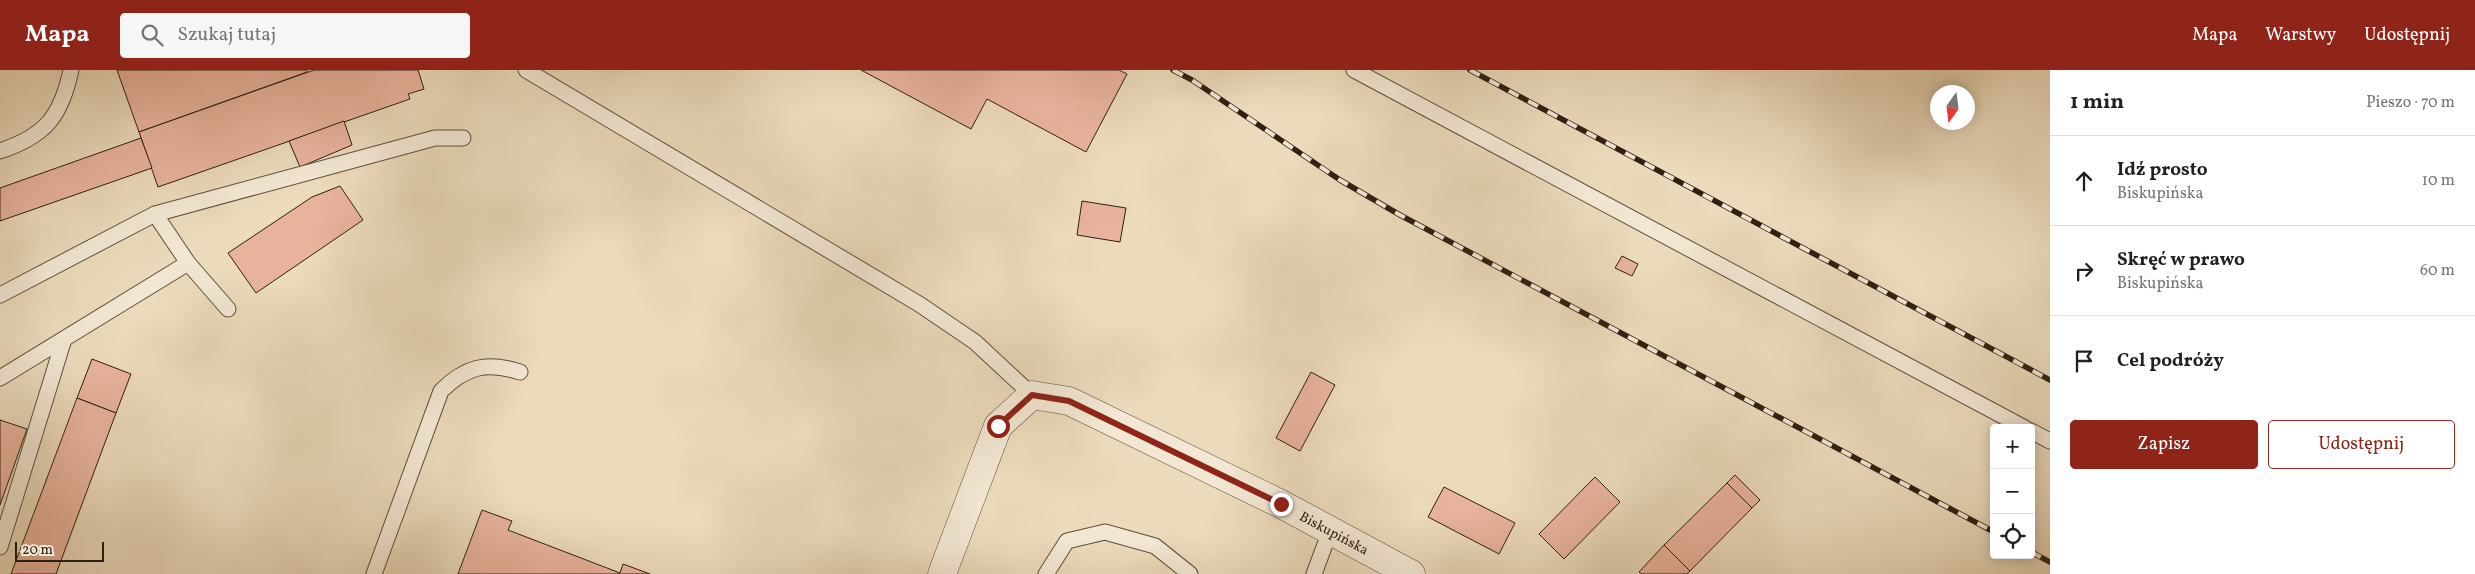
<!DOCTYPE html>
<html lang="pl">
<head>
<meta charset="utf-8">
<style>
	body { margin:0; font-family:Vollkorn,serif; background:#f6f6f6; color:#202124 }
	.controls { position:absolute; right:15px; bottom:15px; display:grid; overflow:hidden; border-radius:5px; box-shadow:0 2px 12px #0003 }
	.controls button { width:45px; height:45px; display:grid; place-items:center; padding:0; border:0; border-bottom:1px solid #e0e0e0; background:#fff; color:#202124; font:25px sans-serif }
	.compass { position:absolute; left:1930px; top:15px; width:45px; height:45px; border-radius:50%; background:#fff; box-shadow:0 2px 12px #0003; rotate:194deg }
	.scale { position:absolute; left:15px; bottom:12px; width:89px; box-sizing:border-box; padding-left:5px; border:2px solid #302012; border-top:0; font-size:14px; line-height:18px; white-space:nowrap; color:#302012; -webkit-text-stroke:4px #f2e7d3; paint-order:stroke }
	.stop { position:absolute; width:15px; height:15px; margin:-11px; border:4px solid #8f2418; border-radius:50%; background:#fff }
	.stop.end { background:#8f2418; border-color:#fff; box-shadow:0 1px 5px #0008 }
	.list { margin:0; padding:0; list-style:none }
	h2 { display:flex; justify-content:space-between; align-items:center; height:65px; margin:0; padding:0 20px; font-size:21px }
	h2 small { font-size:16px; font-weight:400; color:#757577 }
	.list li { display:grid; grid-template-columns:32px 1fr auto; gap:15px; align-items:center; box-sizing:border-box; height:90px; padding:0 20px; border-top:1px solid #e0e0e0 }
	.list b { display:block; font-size:19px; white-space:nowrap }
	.list p { margin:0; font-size:16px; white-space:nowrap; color:#757577 }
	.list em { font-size:16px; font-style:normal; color:#757577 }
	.actions { display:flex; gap:10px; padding:15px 20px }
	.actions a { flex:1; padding:11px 0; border:1px solid #8f2418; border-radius:5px; text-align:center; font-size:18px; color:#8f2418 }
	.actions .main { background:#8f2418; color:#fff }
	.icon { flex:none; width:28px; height:28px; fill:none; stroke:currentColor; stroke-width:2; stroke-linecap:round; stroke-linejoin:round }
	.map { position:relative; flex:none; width:2050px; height:504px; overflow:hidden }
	header { display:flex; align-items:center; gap:30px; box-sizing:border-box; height:70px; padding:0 25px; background:#8f2418; color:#fff }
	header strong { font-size:24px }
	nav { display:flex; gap:28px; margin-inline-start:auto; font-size:18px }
	.search { width:350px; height:45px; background:#f6f6f6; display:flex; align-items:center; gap:12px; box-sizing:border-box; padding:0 18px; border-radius:5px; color:#757577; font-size:19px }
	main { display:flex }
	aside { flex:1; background:#fff }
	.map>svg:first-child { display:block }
</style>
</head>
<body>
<header>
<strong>Mapa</strong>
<div class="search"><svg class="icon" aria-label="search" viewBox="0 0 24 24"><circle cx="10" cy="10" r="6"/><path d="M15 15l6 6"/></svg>Szukaj tutaj</div>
<nav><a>Mapa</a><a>Warstwy</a><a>Udostępnij</a></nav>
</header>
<main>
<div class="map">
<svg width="2050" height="504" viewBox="0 0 2050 504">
	<rect width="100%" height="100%" fill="#ebdabb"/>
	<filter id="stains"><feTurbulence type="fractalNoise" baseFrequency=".004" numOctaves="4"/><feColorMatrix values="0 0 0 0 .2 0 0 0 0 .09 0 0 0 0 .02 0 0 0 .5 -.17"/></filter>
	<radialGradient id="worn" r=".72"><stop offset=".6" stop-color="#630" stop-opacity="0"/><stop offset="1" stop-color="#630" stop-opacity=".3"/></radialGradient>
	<g fill="#e8b39d" stroke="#302012">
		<polygon points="117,0 307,0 307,2 139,62"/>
		<polygon points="314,0 418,0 424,19 408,24 410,29 158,117 139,62"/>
		<polygon points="861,0 1119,0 1127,4 1086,82 987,29 971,59"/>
		<polygon points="344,51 352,75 300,97 289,71"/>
		<polygon points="141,68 152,98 0,151 0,118"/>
		<polygon points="340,116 363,150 256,223 228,183 312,127"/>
		<polygon points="1082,131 1126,138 1120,172 1077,165"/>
		<polygon points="1622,186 1638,194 1632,206 1615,198"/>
		<polygon points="92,289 131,304 116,343 77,328"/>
		<polygon points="1311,302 1335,315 1300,381 1276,368"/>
		<polygon points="77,328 116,343 56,504 11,504"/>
		<polygon points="0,350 27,359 0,435"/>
		<polygon points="1735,405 1760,430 1752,438 1727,413"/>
		<polygon points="1595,407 1620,432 1564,489 1539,464"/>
		<polygon points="1727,413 1752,438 1690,501 1664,475"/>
		<polygon points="1444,417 1515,453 1499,484 1428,447"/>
		<polygon points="482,440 512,451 508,460 620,503 623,494 650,504 458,504"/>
		<polygon points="1664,475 1690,501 1687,504 1642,504 1639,502"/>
	</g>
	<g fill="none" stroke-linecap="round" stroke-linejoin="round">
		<g stroke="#5f4e3c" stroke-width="17">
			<g id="service">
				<polyline points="526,0 919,234 975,272 1032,325"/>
				<polyline points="1354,0 2025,358"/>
				<path d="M 0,81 C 45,66 61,47 71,0"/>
				<polyline points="155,144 435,68 463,68"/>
				<polyline points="0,225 155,144 188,193"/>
				<polyline points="0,308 188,193 228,239"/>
				<polyline points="2031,361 2050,371"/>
				<polyline points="0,477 64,269"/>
				<path d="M 374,504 L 441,321 C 465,297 486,291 520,302"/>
				<polyline points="1046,504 1067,471 1105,462 1155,476 1190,504"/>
				<polyline points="1314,504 1330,461"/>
			</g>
		</g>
		<g stroke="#5f4e3c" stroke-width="29">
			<g id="minor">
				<path id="s1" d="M 942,504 L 998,356 L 1032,325 L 1069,331 L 1281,434 L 1411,504"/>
			</g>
		</g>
		<use href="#service" stroke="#f2e7d3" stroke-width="15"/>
		<use href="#minor" stroke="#f2e7d3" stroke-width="28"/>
		<g stroke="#302012" stroke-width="5.5">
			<g id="rail">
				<polyline points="1173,0 1192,10 1340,110 1400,145 1994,462"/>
				<polyline points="1470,0 2050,310"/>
				<polyline points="2031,482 2050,492"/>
			</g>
		</g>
		<use href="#rail" stroke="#f2e7d3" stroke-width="4" stroke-dasharray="11" stroke-linecap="butt"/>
	</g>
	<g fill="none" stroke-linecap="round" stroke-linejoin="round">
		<polyline stroke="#8f2418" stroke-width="6" points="998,356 1032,325 1069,331 1281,434"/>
	</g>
	<g text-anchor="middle" stroke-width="4" stroke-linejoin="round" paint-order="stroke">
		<g font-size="14" fill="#302012" stroke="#f2e7d3">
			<text dy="5" stroke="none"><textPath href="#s1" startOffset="538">Biskupińska</textPath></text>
		</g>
	</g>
	<rect width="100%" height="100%" filter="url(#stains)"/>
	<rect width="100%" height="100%" fill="url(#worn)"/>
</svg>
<div class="controls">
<button>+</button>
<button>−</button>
<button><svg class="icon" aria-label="locate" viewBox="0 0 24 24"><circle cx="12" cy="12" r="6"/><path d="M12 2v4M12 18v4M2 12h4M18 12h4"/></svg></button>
</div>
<svg class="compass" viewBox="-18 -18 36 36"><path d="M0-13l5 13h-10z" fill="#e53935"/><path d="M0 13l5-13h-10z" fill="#757577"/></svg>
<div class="scale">20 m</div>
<div class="stop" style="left:998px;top:356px"></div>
<div class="stop end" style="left:1281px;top:434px"></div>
</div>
<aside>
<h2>1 min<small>Pieszo · 70 m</small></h2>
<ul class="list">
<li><svg class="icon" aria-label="ahead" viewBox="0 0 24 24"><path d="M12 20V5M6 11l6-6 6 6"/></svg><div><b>Idź prosto</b><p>Biskupińska</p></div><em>10 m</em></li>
<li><svg class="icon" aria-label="right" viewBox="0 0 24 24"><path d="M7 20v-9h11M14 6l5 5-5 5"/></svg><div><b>Skręć w prawo</b><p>Biskupińska</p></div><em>60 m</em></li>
<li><svg class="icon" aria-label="arrive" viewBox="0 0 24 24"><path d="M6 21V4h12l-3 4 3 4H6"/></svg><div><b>Cel podróży</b></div></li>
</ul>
<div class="actions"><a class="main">Zapisz</a><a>Udostępnij</a></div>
</aside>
</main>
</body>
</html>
